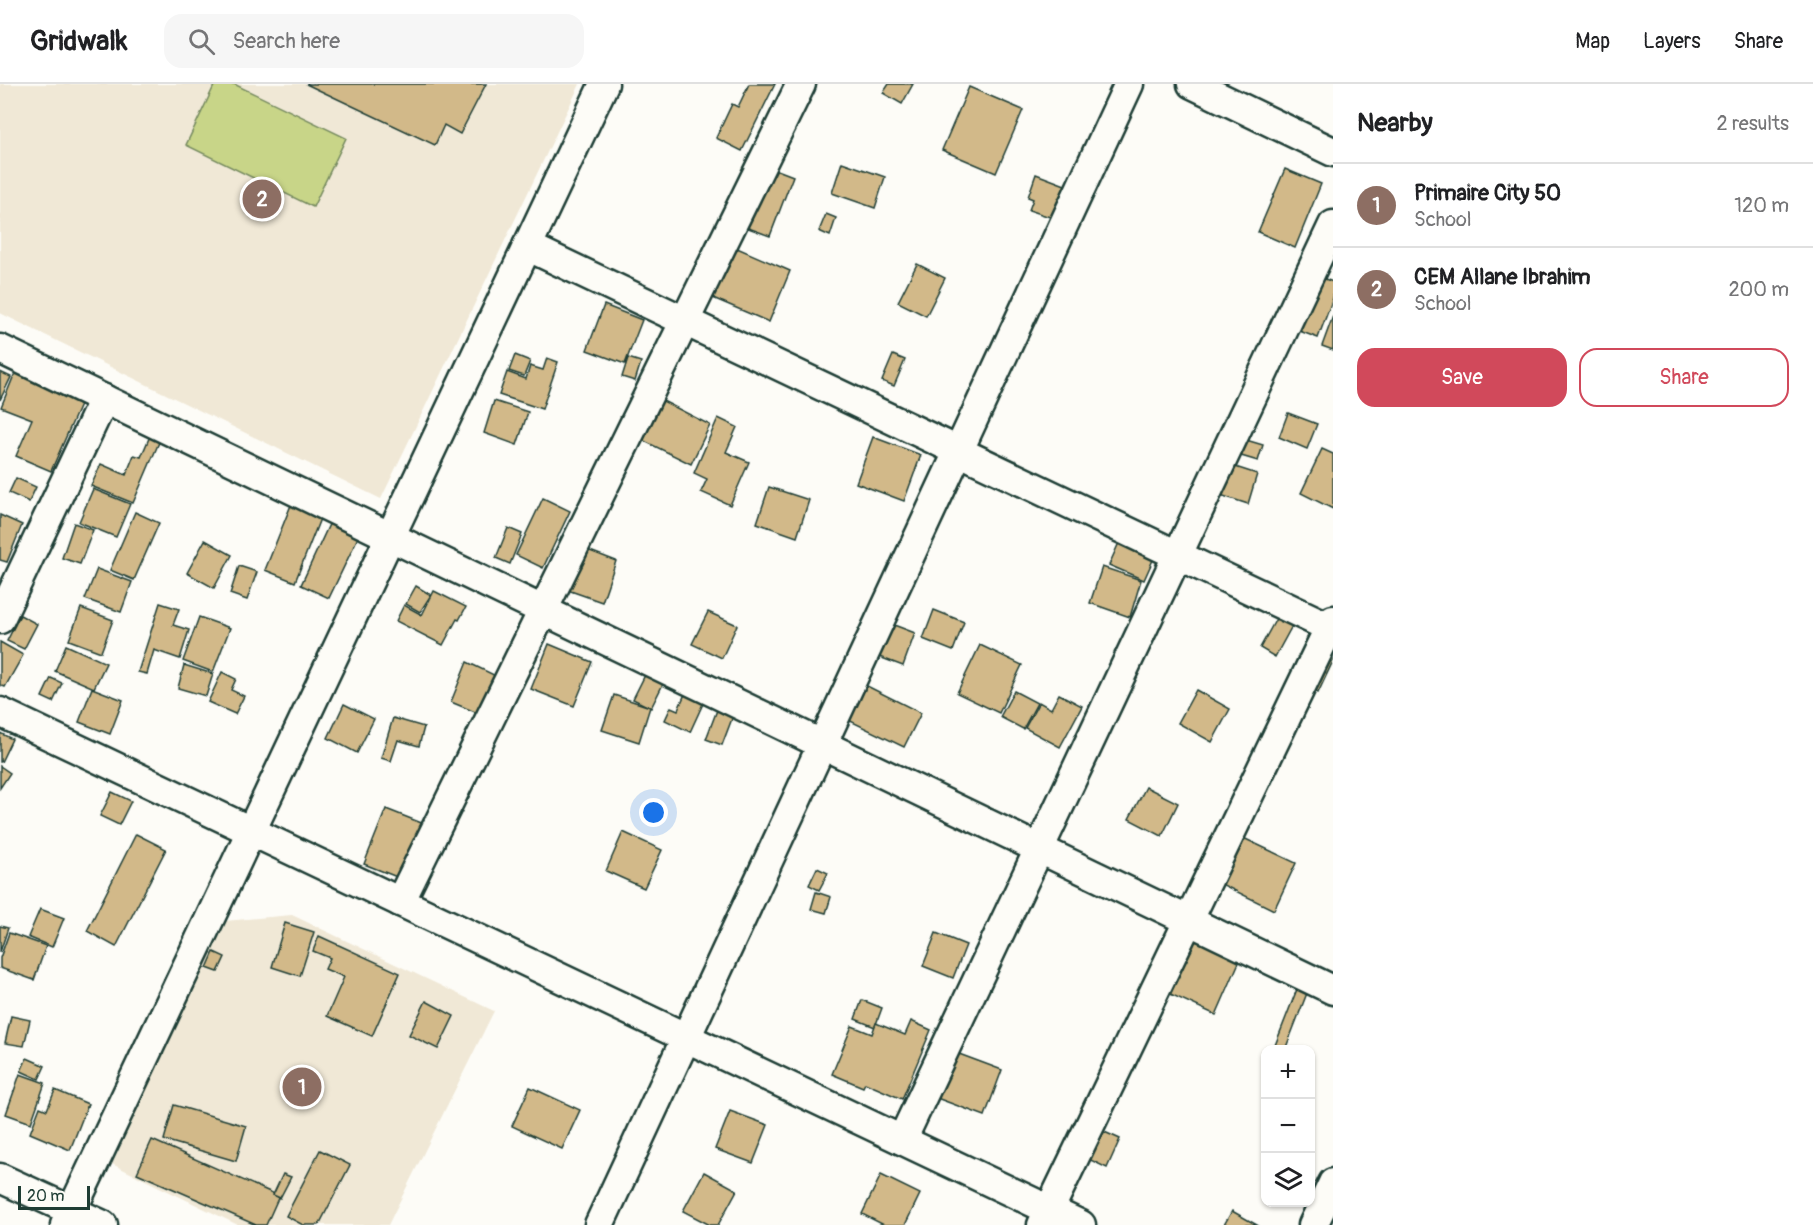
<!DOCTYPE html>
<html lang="en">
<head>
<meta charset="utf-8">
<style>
	body { margin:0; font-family:Pangolin,sans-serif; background:#f6f6f6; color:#202124 }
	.controls { position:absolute; right:18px; bottom:18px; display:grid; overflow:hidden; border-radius:12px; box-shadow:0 2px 4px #0004 }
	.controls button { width:54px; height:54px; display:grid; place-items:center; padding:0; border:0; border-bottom:2px solid #e0e0e0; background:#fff; color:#202124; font:30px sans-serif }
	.scale { position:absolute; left:18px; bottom:15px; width:72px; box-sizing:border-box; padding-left:6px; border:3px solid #1f3d34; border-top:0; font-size:16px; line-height:21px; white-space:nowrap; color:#1f3d34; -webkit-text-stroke:4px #fdfcf7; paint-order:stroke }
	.you { position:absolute; left:654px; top:729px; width:21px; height:21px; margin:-15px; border:4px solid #fff; border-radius:50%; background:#1a73e8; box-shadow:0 0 0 9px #1a73e833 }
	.badge { display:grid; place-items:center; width:39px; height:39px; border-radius:50%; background:#d1495b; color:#fff; font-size:20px; font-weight:700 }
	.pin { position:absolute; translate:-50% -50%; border:3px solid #fff; box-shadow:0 2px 6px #0006 }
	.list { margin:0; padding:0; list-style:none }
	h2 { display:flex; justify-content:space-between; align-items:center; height:78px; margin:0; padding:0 24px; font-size:26px }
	h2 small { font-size:20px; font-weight:400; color:#757577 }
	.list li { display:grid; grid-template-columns:39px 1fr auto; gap:18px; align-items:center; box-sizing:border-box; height:84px; padding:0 24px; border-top:2px solid #e0e0e0 }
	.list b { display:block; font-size:22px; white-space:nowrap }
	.list p { margin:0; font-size:20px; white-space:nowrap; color:#757577 }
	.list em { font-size:20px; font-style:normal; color:#757577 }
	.actions { display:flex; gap:12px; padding:18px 24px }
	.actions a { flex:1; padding:14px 0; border:2px solid #d1495b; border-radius:18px; text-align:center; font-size:21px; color:#d1495b }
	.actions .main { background:#d1495b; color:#fff }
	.icon { flex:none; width:33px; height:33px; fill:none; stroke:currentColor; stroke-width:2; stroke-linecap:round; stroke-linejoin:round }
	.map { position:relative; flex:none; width:1333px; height:1141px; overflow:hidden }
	header { display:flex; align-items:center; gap:36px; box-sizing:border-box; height:84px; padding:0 30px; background:#fff; border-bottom:2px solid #e0e0e0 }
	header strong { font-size:28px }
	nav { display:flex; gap:33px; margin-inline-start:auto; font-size:21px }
	.search { width:420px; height:54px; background:#f6f6f6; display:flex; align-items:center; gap:15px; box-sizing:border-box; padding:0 21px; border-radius:18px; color:#757577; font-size:22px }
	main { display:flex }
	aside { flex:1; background:#fff }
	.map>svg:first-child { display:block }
</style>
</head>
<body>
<header>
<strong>Gridwalk</strong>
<div class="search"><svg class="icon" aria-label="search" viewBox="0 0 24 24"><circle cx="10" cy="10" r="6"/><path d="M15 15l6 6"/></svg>Search here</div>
<nav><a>Map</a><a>Layers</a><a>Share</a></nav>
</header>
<main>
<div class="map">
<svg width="1333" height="1141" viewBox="0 0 1333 1141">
	<rect width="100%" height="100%" fill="#fdfcf7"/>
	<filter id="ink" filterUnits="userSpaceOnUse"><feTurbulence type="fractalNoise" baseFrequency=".0167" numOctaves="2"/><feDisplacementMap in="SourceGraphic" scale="12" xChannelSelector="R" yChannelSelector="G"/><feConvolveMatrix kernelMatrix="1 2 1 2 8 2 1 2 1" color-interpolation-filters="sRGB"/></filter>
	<g filter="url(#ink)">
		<g fill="#f0e8d6">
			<polygon points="0,0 580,0 381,415 0,229"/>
			<polygon points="292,831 494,927 388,1141 238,1141 112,1080 225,837"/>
		</g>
		<polygon fill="#c8d588" stroke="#74895e" stroke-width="1.5" points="215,0 234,0 346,54 313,123 186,61"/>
		<g fill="#d2b989" stroke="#1f3d34" stroke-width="1.5">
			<polygon points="306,0 486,0 460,50 444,41 435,61"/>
			<polygon points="749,0 775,0 742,67 716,54 732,20 738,23"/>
			<polygon points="889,0 913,0 902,20 883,9"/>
			<polygon points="969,3 1023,26 996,89 942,66"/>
			<polygon points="842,78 885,93 875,124 832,109"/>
			<polygon points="767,82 793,92 770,152 735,139"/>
			<polygon points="1285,85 1321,100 1295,164 1258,148"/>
			<polygon points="1036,90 1065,101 1053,134 1029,126 1033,115 1028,113"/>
			<polygon points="826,130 836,134 830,152 819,147"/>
			<polygon points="721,157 790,187 769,238 699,208"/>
			<polygon points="917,180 945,194 926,232 898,218"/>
			<polygon points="1309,189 1333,198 1333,214 1318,254 1289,243"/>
			<polygon points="604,221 642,236 625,280 587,266"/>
			<polygon points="1333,232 1333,266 1322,262"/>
			<polygon points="515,271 530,277 524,292 509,287"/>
			<polygon points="893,271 905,276 894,302 882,297"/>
			<polygon points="547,274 558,278 542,325 499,311 507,288 526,295 530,282 543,286"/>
			<polygon points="628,274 641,278 635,297 622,293"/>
			<polygon points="17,284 84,312 51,387 16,372 32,335 1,323"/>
			<polygon points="0,288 11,293 0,316"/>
			<polygon points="659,315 710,341 691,380 640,355"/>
			<polygon points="494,317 528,328 517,361 484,349"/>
			<polygon points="1288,329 1317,340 1307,365 1279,353"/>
			<polygon points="718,334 737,343 726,368 749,378 730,421 701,408 707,395 694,389"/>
			<polygon points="150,352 160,356 133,419 91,402 101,380 126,391 134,371 141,373"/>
			<polygon points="873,353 921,371 904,417 856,399"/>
			<polygon points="1236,353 1263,361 1258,377 1231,369"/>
			<polygon points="1322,365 1333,370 1333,425 1301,409"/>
			<polygon points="1220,378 1257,390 1248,420 1211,408"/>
			<polygon points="16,394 36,403 29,418 9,409"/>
			<polygon points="769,403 809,416 797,453 757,439"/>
			<polygon points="93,405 130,420 116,453 79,438"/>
			<polygon points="543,414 570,427 543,484 516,471"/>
			<polygon points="293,416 323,427 295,498 265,486"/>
			<polygon points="135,428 159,439 134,496 110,486"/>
			<polygon points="0,431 22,441 7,478 0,476"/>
			<polygon points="332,434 361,447 329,514 301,501"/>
			<polygon points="74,439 93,446 80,480 62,474"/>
			<polygon points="508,444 522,450 510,480 496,474"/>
			<polygon points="1122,452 1157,467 1144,496 1109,481"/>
			<polygon points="205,456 232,471 214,504 187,489"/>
			<polygon points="577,462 616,477 602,518 562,504"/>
			<polygon points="239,482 257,488 247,516 230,510"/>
			<polygon points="1102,483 1141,496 1130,533 1090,519"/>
			<polygon points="97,485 132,498 121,528 85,515"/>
			<polygon points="416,502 431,511 420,528 406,520"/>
			<polygon points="434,507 466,523 459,536 457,535 443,561 396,537 404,521 422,531"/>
			<polygon points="160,519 179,525 173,541 189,546 180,575 154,566 147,590 138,588"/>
			<polygon points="81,524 113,536 101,568 69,556"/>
			<polygon points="934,526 964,538 953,567 923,555"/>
			<polygon points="708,528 737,541 722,574 692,560"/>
			<polygon points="20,531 37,540 24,565 7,557"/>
			<polygon points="1278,531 1293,540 1275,573 1260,564"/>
			<polygon points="199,533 230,544 213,588 183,577"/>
			<polygon points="886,538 915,549 903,582 874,571"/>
			<polygon points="1333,554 1333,577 1318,609 1303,601"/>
			<polygon points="0,558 23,571 5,603 0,601"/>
			<polygon points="549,560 592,578 574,622 531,605"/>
			<polygon points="66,561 106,579 94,604 55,587"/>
			<polygon points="980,561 1022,581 999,629 957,609"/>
			<polygon points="467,578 496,592 480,630 451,618"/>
			<polygon points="184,581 213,590 206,612 178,604"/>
			<polygon points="649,583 667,592 651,624 633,615"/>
			<polygon points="222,588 236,595 231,606 244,612 235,630 208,618"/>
			<polygon points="51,594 62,599 53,618 42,613"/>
			<polygon points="857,597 921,629 904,663 840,632"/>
			<polygon points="688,603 707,611 690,648 665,636 671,623 678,626"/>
			<polygon points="92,604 123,616 110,650 79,638"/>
			<polygon points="1196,606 1230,625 1212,658 1178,639"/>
			<polygon points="1014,607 1037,619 1023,645 1000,633"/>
			<polygon points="1059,610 1082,622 1060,663 1025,644 1039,618 1051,625"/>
			<polygon points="614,611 650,623 639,658 602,646"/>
			<polygon points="344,620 374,635 357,669 328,654"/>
			<polygon points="717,626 733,632 722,661 706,655"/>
			<polygon points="393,634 424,643 419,662 398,656 391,677 381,674"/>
			<polygon points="0,649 12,655 1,678 0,678"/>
			<polygon points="0,682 10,689 0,704"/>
			<polygon points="1146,703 1178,719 1162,752 1129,735"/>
			<polygon points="112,708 131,717 119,741 100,732"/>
			<polygon points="386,725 424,740 402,795 364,780"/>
			<polygon points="623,748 662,766 644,804 606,787"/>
			<polygon points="136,750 166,765 116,863 87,847"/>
			<polygon points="1235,750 1296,779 1274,826 1213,796"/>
			<polygon points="817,784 828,789 819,806 809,801"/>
			<polygon points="816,808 831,813 826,829 811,825"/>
			<polygon points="40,825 64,834 52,863 28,853"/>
			<polygon points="285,839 314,848 300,892 272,883"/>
			<polygon points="0,842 8,844 0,868"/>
			<polygon points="9,849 46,862 34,896 0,884 0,874"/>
			<polygon points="936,849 966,861 953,894 923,882"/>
			<polygon points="319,852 400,889 372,952 327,932 344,893 325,885 330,874 313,867"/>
			<polygon points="1192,855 1240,876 1216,931 1168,909"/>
			<polygon points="214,868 225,873 218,888 207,884"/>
			<polygon points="1299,900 1309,904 1285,966 1274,964"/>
			<polygon points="862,916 882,924 875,943 855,935"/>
			<polygon points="426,917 454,932 438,965 409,951"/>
			<polygon points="11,932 30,936 24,962 5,959"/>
			<polygon points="911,937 931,946 902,1015 865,999 863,1003 832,990 852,942 872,950 876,939 905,951"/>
			<polygon points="951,967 1002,986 985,1032 934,1013"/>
			<polygon points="27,974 45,982 39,995 21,987"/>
			<polygon points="20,990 45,999 31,1039 6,1030"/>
			<polygon points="530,1003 580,1026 562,1065 512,1042"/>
			<polygon points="55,1006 88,1020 70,1066 30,1049 40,1023 47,1026"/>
			<polygon points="174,1021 246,1042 236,1077 164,1056"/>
			<polygon points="730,1027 768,1041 753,1079 715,1065"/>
			<polygon points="1089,1041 1120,1055 1107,1084 1076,1069"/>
			<polygon points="152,1056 279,1112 266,1141 256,1141 137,1089"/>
			<polygon points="320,1066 350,1081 319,1141 303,1141 286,1132"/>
			<polygon points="704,1088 737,1106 718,1141 710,1141 683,1127"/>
			<polygon points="283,1090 291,1093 280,1114 273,1111"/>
			<polygon points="881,1091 920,1110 905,1141 884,1141 862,1130"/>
			<polygon points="1232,1127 1257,1141 1224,1141"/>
		</g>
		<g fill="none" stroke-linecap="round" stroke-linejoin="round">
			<g stroke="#1f3d34" stroke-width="33">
				<g id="street">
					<polyline points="1192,0 1333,68"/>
					<polyline points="527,162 1333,545"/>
					<polyline points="0,265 1333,906"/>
					<polyline points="0,535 104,315"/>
					<polyline points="0,628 1081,1141"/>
					<polyline points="400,818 801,0"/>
					<polyline points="902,1056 1333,141"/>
					<polyline points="0,1094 103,1141"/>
					<polyline points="65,1141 604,0"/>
					<polyline points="599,1141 1129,0"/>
					<polyline points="1042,1141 1333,536"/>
					<polyline points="1313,1141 1333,1099"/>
				</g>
			</g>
			<use href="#street" stroke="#fdfcf7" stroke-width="28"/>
		</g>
	</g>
</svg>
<div class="controls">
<button>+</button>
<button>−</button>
<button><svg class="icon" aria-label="layers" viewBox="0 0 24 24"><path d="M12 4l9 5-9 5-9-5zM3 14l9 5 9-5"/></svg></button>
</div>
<div class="scale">20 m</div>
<div class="you"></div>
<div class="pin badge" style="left:302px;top:1003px;background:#8d6e63">1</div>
<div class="pin badge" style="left:262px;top:115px;background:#8d6e63">2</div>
</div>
<aside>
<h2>Nearby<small>2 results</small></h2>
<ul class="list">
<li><span class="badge" style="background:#8d6e63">1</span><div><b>Primaire City 50</b><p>School</p></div><em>120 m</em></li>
<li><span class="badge" style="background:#8d6e63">2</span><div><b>CEM Allane Ibrahim</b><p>School</p></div><em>200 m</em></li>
</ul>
<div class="actions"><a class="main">Save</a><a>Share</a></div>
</aside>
</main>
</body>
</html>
